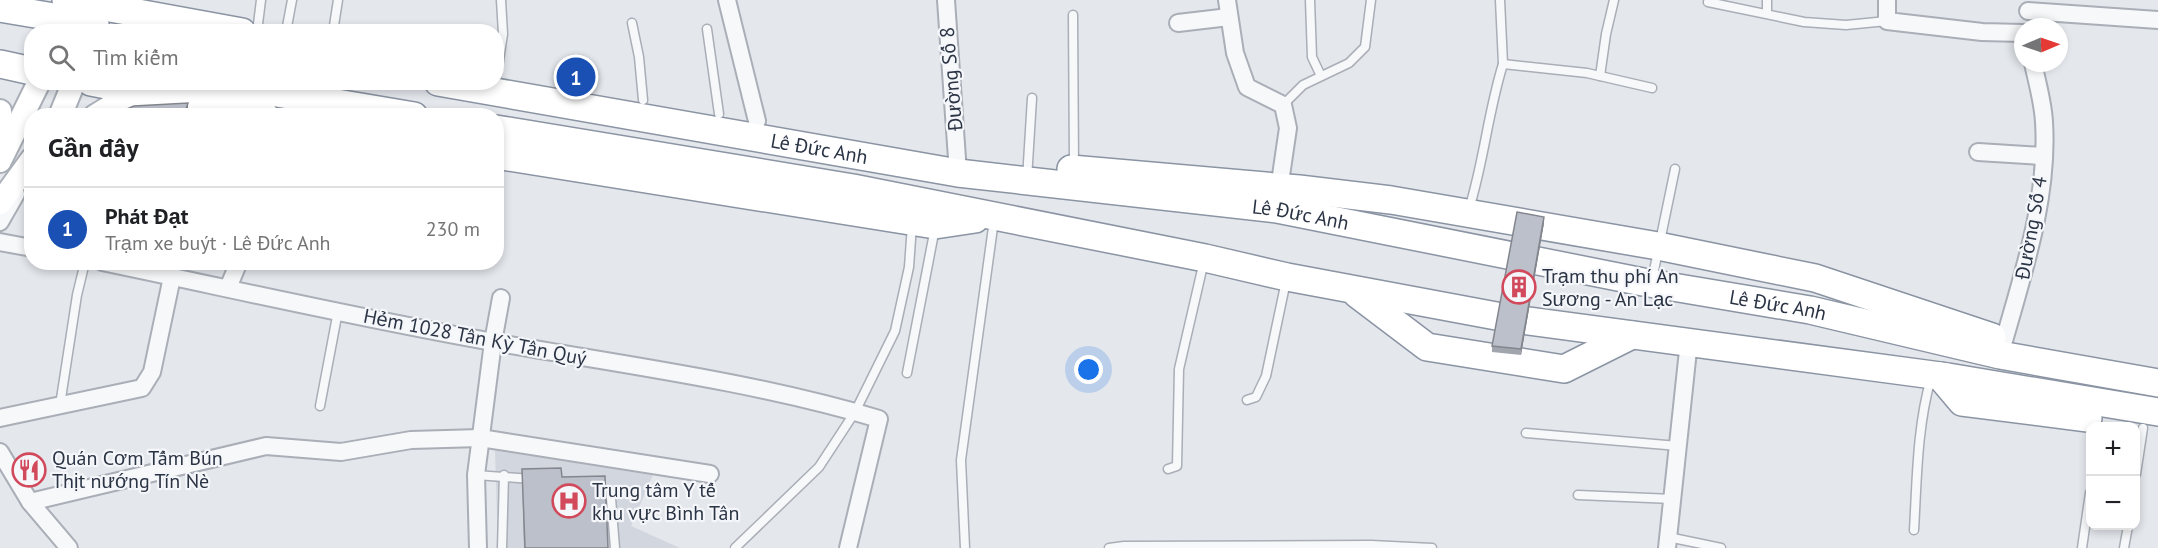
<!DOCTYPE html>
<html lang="vi">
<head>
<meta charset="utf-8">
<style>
	body { margin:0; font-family:"PT Sans",sans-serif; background:#f6f6f6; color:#202124 }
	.controls { position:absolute; right:18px; bottom:18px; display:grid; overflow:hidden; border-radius:12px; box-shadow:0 3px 9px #0003 }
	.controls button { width:54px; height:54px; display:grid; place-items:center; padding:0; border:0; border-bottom:2px solid #e0e0e0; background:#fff; color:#202124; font:30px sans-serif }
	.compass { position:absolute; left:2014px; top:18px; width:54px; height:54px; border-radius:50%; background:#fff; box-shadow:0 3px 9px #0003; rotate:88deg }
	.you { position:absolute; left:1089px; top:370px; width:21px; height:21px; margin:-15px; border:4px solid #fff; border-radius:50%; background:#1a73e8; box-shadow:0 0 0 9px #1a73e833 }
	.badge { display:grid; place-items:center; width:39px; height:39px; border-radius:50%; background:#d1495b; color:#fff; font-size:20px; font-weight:700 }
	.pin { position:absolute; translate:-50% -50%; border:3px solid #fff; box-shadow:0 2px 6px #0006 }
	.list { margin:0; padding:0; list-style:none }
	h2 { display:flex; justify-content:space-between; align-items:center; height:78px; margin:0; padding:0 24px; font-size:26px }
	h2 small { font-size:20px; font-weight:400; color:#757577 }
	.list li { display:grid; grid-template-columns:39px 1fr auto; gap:18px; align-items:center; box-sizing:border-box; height:84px; padding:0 24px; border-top:2px solid #e0e0e0 }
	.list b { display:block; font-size:22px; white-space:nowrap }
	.list p { margin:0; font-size:20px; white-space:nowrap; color:#757577 }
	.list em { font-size:20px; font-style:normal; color:#757577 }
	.icon { flex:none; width:33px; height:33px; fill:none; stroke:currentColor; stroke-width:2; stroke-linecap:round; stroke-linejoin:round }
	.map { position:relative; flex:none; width:2158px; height:548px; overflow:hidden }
	.search { position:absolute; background:#fff; box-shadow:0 3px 9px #0003; left:24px; top:24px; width:480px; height:66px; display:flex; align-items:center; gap:15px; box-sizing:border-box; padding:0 21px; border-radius:24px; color:#757577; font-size:22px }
	.panel { position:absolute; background:#fff; box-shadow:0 3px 9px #0003; left:24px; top:108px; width:480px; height:162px; border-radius:24px }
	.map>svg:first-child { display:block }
</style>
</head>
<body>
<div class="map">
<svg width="2158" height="548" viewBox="0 0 2158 548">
	<rect width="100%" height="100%" fill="#e4e7ec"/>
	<polygon fill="#d2d6de" points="495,450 653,475 631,526 680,548 498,548"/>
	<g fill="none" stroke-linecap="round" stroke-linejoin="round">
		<g stroke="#a9aeb7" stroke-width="11">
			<g id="service">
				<polyline points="1310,0 1312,57 1321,76"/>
				<polyline points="1500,0 1503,64"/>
				<polyline points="1708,2 1804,22 1846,25 1887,21"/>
				<polyline points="1767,12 1767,0"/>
				<polyline points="1073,15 1074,167"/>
				<polyline points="632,23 639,57 643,100"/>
				<polyline points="707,29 719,114"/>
				<polyline points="257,32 261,0"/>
				<polyline points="286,32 292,0"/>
				<polyline points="333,32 338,0"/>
				<polyline points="497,74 503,34 501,0"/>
				<polyline points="1600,76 1606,34 1614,0"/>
				<polyline points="1283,105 1303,85 1349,63 1365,47 1371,0"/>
				<polyline points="1027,179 1032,98"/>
				<path d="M 1469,209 C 1484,161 1488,112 1503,64 L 1587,73 L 1652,88"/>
				<polyline points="1652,280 1675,169"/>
				<polyline points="907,373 935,228"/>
				<polyline points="1247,400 1256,397 1266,376 1286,281"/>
				<polyline points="60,405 77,295 85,262"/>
				<polyline points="320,406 338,311"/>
				<polyline points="1526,433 1678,446"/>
				<polyline points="1168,469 1177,466 1179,369 1204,261"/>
				<polyline points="2136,474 2143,428"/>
				<polyline points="476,475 532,479"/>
				<polyline points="598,489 611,498 615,548"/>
				<polyline points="1578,495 1673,499"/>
				<path d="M 1914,530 C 1917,479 1917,427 1931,378"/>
				<polyline points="1668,537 1721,548"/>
				<polyline points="502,548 504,475"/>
				<polyline points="735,548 819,467 855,412 895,331 909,267 912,225"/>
				<polyline points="965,548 961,460 994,220"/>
				<polyline points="1109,548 1124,546 1371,545 1432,548"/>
				<polyline points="2082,548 2090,493"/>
				<polyline points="2124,548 2128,526"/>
			</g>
		</g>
		<g stroke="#a9aeb7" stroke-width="20">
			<g id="minor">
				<polyline points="727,0 757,121"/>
				<polyline points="946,0 958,173"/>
				<polyline points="1227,0 1235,53 1247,87 1283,105 1288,128 1278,196"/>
				<polyline points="1887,0 1887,21 1982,32 2023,33"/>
				<polyline points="2028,11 2158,20"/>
				<polyline points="1178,23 1229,17"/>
				<polyline points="1978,152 2042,156"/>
				<polyline points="0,222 16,194"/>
				<polyline points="0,242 32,248"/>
				<path d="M 102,262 C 232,289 362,319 493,342 C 619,364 756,382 879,419 L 848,548"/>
				<polyline points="228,288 238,264"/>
				<path d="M 2000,355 C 2021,279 2049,201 2044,122 C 2043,102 2037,82 2033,63"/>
				<polyline points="0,418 142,388 152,372 172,277"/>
				<polyline points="0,452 30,502 69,548"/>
				<polyline points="30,502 266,446 341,452 411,440 480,438 710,474"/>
				<polyline points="478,548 476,475 493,342 501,298"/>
				<polyline points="1667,548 1689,341"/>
			</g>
		</g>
		<g stroke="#a9aeb7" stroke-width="26">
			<g id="secondary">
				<polyline points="0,111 4,150"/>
				<polyline points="60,116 74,82"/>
				<polyline points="95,116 113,105 152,96"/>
				<polyline points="0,161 39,82"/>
				<polyline points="0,203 32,159"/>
			</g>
		</g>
		<g stroke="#8b94a3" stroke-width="30">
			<g id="trunk">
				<polyline points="66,0 242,32"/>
				<polyline points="0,8 95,24"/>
				<polyline points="0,64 32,71"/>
				<polyline points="91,82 265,116"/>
				<polyline points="212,82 414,116"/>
				<path id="s1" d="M 438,82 L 958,173 L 1277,209 L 1643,282 L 1810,310 L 2000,355 L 2158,383"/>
				<polyline points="496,129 853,188 1205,258 1287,277 1507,318 1948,377 2158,412"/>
				<polyline points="496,155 935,225 975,219"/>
				<polyline points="1071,169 1299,189 1391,200 1658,246 1815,278 1992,337"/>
				<polyline points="1357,294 1427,347 1564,369 1632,335"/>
				<polyline points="1940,376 1962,402 2088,418"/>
			</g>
		</g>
		<use href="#service" stroke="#f7f8fa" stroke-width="8"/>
		<use href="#minor" stroke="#f7f8fa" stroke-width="16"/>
		<use href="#secondary" stroke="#fff" stroke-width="22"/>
		<use href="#trunk" stroke="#fff" stroke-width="27"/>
	</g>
	<g fill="#a1a5ae">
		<polygon points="1544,223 1521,355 1492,352 1492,346"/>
		<polygon points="522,469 562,477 608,548 524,548"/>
	</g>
	<g fill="#83868d">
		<polygon points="188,103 188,116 184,116"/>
		<polygon points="1544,217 1544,223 1521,355 1521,349"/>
	</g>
	<g fill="#bbc0ca" stroke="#83868d" stroke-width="1.5">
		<polygon points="188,103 184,116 110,116 134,106"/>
		<polygon points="1517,212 1544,217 1521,349 1492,346"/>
		<polygon points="561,468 562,477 605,476 608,548 525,548 522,469"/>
	</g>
	<defs>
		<g id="building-ring" transform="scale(1.725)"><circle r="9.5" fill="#f4f6f9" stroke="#d1495b" stroke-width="1.5"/><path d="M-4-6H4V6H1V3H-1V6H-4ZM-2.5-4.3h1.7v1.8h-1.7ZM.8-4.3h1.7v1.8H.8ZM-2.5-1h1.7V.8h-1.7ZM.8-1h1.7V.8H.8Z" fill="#d1495b"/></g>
		<g id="restaurant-ring" transform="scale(1.725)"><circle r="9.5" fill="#f4f6f9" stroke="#d1495b" stroke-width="1.5"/><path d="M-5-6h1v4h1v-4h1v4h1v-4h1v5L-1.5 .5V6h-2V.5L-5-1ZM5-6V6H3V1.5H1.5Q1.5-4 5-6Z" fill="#d1495b"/></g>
		<g id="hospital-ring" transform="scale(1.725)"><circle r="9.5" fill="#f4f6f9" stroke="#d1495b" stroke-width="1.5"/><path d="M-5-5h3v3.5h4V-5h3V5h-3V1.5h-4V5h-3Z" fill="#d1495b"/></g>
	</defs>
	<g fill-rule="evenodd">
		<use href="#building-ring" x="1519" y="287"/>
		<use href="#restaurant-ring" x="29" y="470"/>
		<use href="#hospital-ring" x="569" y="501"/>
	</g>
	<g text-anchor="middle" stroke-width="4.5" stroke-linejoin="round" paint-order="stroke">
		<g font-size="20" fill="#2b3445" stroke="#f4f6f9">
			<text transform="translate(951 79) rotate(-95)" y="7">Đường Số 8</text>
			<text dy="7" stroke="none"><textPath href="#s1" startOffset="387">Lê Đức Anh</textPath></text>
			<text dy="7" stroke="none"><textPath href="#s1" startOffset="873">Lê Đức Anh</textPath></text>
			<text transform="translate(2031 228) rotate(-80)" y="7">Đường Số 4</text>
			<text dy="7" stroke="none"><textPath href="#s1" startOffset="1359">Lê Đức Anh</textPath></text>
			<text transform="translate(475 337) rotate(11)" y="7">Hẻm 1028 Tân Kỳ Tân Quý</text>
		</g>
		<g font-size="20" fill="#2b3445" stroke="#f4f6f9" text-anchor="start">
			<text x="1542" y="283">Trạm thu phí An<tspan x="1542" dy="23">Sương - An Lạc</tspan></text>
			<text x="52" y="465">Quán Cơm Tấm Bún<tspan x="52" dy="23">Thịt nướng Tín Nè</tspan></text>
			<text x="592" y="497">Trung tâm Y tế<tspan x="592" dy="23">khu vực Bình Tân</tspan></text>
		</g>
	</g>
</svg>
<div class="controls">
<button>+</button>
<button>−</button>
</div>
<svg class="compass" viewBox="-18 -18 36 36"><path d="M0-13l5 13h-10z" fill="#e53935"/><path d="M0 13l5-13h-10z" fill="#757577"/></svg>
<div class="you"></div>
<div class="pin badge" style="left:576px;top:77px;background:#1a4fb4">1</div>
<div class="search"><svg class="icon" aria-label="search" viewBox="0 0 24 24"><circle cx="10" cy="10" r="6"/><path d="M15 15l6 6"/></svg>Tìm kiếm</div>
<section class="panel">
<h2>Gần đây<small></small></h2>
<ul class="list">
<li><span class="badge" style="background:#1a4fb4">1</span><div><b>Phát Đạt</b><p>Trạm xe buýt · Lê Đức Anh</p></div><em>230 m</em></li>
</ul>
</section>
</div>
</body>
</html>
